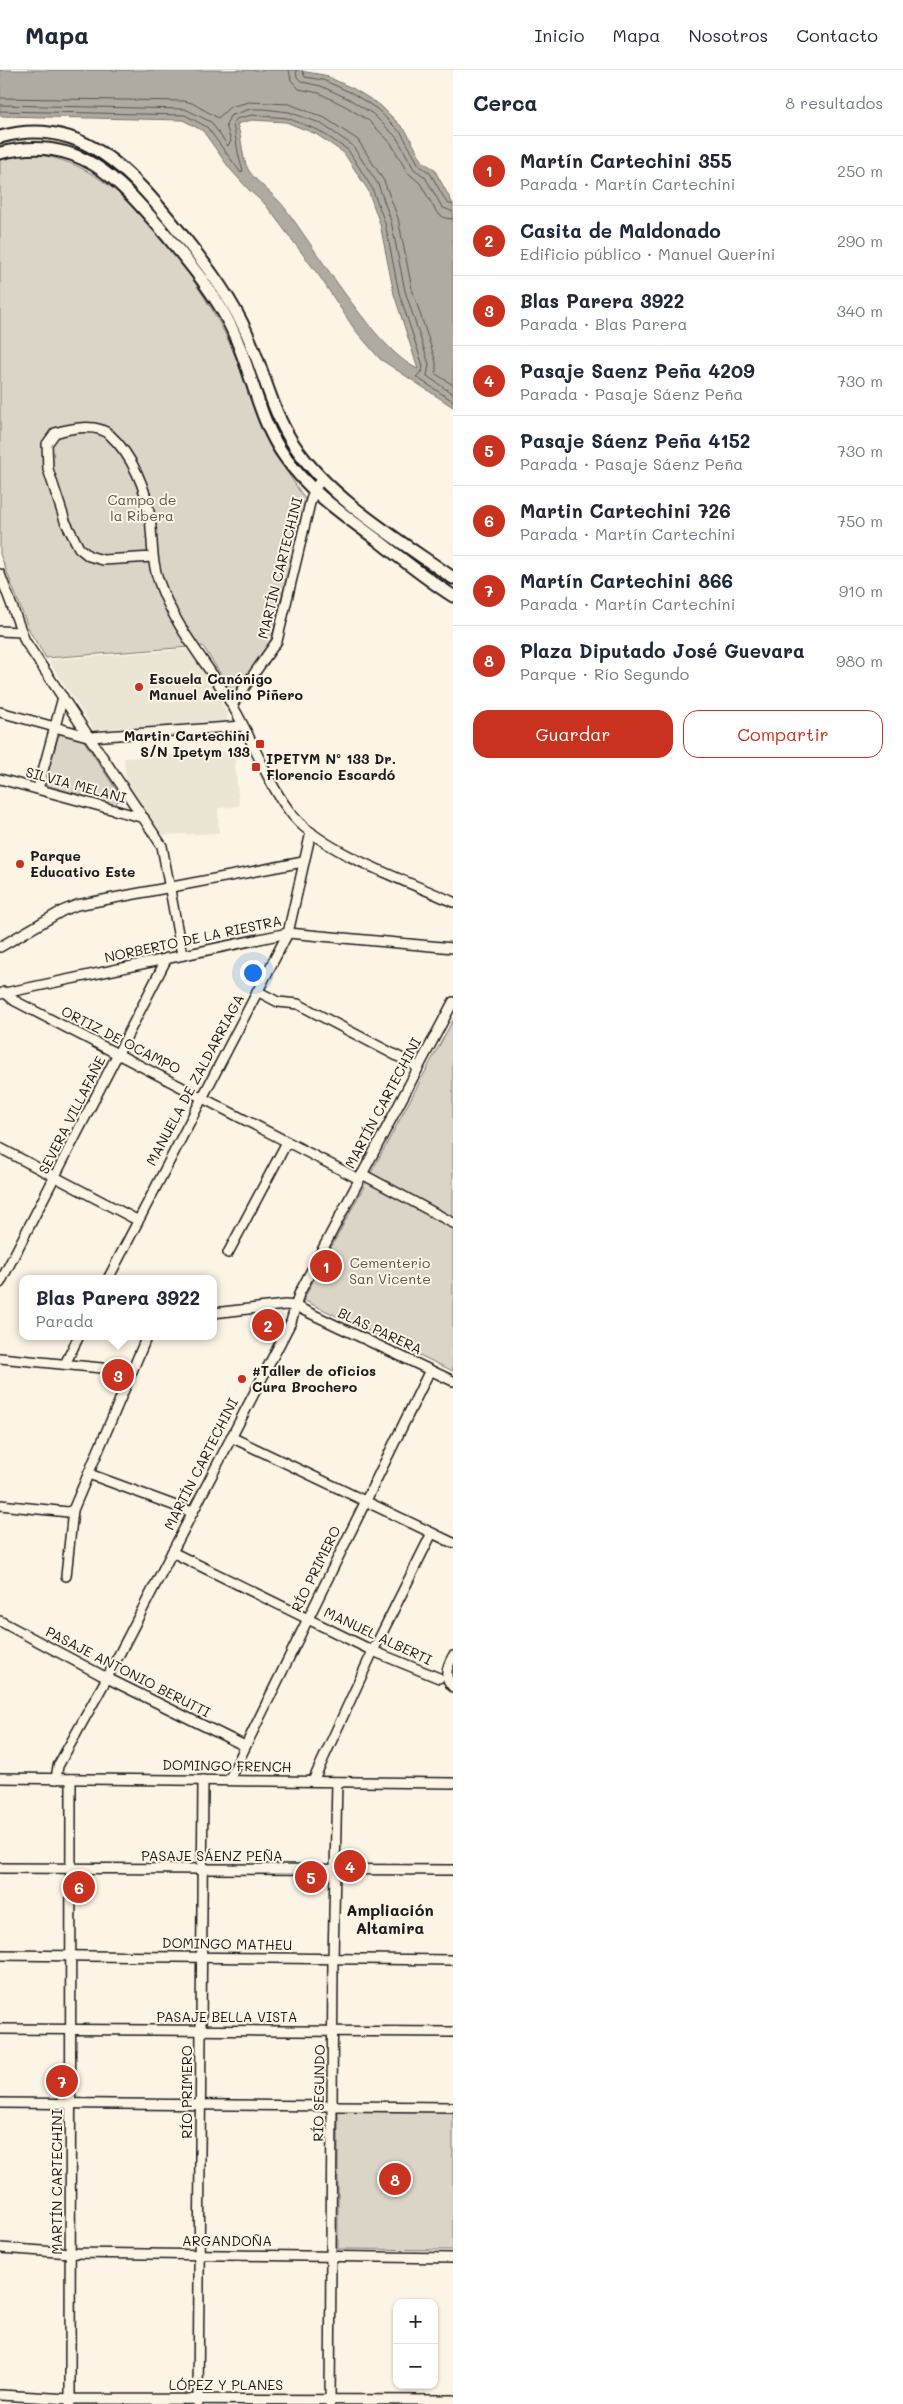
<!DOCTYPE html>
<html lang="es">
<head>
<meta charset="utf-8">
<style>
	body { margin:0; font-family:Mali,sans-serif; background:#f6f6f7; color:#1f2937 }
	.controls { position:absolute; right:15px; bottom:15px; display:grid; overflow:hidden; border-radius:10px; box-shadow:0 1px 4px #0004 }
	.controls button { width:45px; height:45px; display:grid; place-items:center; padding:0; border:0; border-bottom:1px solid #e0e1e3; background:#fff; color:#1f2937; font:25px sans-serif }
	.you { position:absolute; left:252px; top:902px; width:18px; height:18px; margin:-12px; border:4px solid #fff; border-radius:50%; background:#1a73e8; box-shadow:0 0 0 8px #1a73e833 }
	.badge { display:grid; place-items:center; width:32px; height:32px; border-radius:50%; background:#c8321e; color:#fff; font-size:16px; font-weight:700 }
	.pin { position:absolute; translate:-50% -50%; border:2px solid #fff; box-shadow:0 1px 5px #0006 }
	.popup { position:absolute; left:19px; top:1205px; width:198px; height:65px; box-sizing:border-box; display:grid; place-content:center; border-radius:10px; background:#fff; filter:drop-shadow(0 1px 4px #0005); font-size:16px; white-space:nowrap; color:#747a83 }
	.popup b { font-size:19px; color:#1f2937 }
	.popup::after { content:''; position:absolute; left:50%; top:100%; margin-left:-10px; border:10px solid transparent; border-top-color:#fff }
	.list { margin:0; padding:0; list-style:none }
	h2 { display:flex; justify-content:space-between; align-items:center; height:65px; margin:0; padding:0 20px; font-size:21px }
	h2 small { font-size:16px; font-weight:400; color:#747a83 }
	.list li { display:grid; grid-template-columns:32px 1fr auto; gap:15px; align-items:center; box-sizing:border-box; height:70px; padding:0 20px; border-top:1px solid #e0e1e3 }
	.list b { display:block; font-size:19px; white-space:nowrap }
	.list p { margin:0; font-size:16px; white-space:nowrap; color:#747a83 }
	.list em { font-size:16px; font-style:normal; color:#747a83 }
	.actions { display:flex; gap:10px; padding:15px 20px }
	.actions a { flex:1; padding:11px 0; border:1px solid #c8321e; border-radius:15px; text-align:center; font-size:18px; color:#c8321e }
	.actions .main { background:#c8321e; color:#fff }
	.map { position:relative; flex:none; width:453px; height:2334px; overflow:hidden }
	header { display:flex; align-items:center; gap:30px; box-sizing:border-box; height:70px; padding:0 25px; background:#fff; border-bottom:1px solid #e0e1e3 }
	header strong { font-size:24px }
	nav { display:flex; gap:28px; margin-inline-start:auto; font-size:18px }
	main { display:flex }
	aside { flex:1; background:#fff }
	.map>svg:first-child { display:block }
</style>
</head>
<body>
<header>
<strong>Mapa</strong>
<nav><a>Inicio</a><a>Mapa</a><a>Nosotros</a><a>Contacto</a></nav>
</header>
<main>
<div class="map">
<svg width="453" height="2334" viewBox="0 0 453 2334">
	<rect width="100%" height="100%" fill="#fcf5e5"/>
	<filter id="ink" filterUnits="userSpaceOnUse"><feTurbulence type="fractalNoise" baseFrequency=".02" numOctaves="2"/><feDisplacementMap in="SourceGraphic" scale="10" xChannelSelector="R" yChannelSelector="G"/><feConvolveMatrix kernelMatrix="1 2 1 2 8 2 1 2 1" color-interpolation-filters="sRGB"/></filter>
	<g filter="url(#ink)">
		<g fill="#ebe5d6">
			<polygon points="189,579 228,644 226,652 94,660 48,590"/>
			<polygon points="234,681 239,736 218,738 219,763 162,765 126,714 124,688"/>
		</g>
		<g fill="#dbd5c8" stroke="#7c7872">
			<path d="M 21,83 C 42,84 64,89 83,99 C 141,128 203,216 230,274 C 244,304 251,337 266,367 C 277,389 293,410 306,431 L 270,574 L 235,627 L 203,576 L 46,588 L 30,562 L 0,484 L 0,89 Z"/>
			<polygon points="62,663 82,668 121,727 115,735 48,716 45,712 58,667"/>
			<polygon points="453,950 453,1301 303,1230"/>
			<polygon points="338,2039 453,2039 453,2180 338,2179"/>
		</g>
		<path fill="#b0aba1" stroke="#75726c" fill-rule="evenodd" d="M 0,0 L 294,0 L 324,5 L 354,19 L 380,35 L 406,61 L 423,92 L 434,99 L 453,134 L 453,337 L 380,289 L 355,260 L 320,207 L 265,134 L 250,121 L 230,99 L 203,61 L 183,50 L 0,46 ZM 252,50 L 286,52 L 316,64 L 344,83 L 368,120 L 380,154 L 394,224 L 418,299 C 376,281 314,176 284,137 C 274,124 258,114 249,101 C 241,88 243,70 237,54 Z"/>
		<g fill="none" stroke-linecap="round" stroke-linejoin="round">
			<g stroke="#575551" stroke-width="1">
				<polyline points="289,0 291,10 299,19 319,23 345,36 368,50 391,73 407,102 420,113 437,143 445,148 453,149"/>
				<polyline points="296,0 297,7 302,12 321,16 349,29 373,44 397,68 414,99 425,107 442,137 453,142"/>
				<polyline points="302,0 305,7 323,10 352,23 377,39 402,64 419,95 430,103 447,133 453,135"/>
				<polyline points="0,28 184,31 192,33 218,48 230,37 249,32 289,34 325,48 358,70 384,111 398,148 412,219 436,292 436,304 453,315"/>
				<polyline points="0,35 185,39 211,52 228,76 231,71 226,55 230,46 250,39 264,39 289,42 320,53 352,75 378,114 391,151 405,221 429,294 427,306 453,324"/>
				<path d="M 0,41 L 185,45 L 207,57 L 241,103 L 243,100 C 237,85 237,70 233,55 L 236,49 L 252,45 L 287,48 L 318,60 L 348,80 L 372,118 L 385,153 L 399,223 L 423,296 L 422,301 L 416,307 L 453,331"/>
			</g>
			<g stroke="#1c1c1c" stroke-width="12">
				<g id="minor">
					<path d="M 153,487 L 103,490 L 89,486 L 79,478 L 65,451 L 48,399 L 47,374 L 55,363 C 71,358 97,353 110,365 C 132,385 147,420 150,449 C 153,470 151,491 159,512 C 175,558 208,594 232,635 C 254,671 267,715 294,747 C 326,784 408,811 453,832"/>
					<polyline points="0,504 25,571 162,776 182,885"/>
					<polyline points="0,561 21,562"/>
					<polyline points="232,635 277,571 310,433 314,420 322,408"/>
					<polyline points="0,642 91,667 243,656"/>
					<polyline points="0,709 144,748"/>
					<polyline points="38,719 63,627"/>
					<polyline points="0,877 62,841 77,835 303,792"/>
					<polyline points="257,921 278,932 298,934 418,997"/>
					<polyline points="4,922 15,931 359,1109"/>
					<polyline points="0,924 288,863 453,878"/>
					<polyline points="0,1078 137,1150"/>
					<polyline points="362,1104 453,1153"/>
					<polyline points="228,1183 287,1072"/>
					<polyline points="108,1209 288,863 311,762"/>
					<polyline points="0,1213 167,888"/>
					<polyline points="213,1243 285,1235 295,1236 453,1311"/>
					<polyline points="0,1288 132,1301"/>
					<polyline points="65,1294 79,1266"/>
					<polyline points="231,1367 453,1473"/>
					<polyline points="89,1404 192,1442"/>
					<polyline points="0,1435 68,1442 73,1440"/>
					<polyline points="172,1482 373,1581 439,1608"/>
					<polyline points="66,1506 73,1440 147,1266"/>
					<polyline points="0,1551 107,1608 245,1676"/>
					<path d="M 453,1586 C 447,1597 443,1607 453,1617"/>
					<polyline points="0,1708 453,1713"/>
					<polyline points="56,1709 58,1696 107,1608 291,1252 299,1224 453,932"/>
					<polyline points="229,1710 430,1300"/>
					<polyline points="313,1711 373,1581 432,1463"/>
					<polyline points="0,1798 453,1800"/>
					<polyline points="0,1885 453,1890"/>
					<polyline points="0,1959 453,1962"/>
					<polyline points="0,2033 453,2037"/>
					<polyline points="0,2178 71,2183 453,2188"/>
					<polyline points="0,2325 70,2329 453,2330"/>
					<polyline points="70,2334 71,1709"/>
					<polyline points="198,2334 203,1710"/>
					<polyline points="330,2334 333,1889 337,1712"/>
				</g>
			</g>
			<g stroke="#1c1c1c" stroke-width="15">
				<g id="major">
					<path d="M 0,67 C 82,44 132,103 178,160 C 202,190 225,219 242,253 C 262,292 270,339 294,375 C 331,430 399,470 453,508"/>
					<path d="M 0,83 C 81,63 119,110 167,166 C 190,194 214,222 230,255 C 251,296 258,350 285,387 C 309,422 347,447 380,472 C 404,491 428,510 453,526"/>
				</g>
			</g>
			<use href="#minor" stroke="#fcf5e5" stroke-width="9"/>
			<use href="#major" stroke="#fcf5e5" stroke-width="11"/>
		</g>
	</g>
	<g fill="#c8321e" stroke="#fcf5e5" stroke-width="2">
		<circle cx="139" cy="617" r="5"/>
		<rect x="255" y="669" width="10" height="10" rx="2.5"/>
		<rect x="251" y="692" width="10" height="10" rx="2.5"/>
		<circle cx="20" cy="794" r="5"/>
		<circle cx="242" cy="1309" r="5"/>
	</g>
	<g text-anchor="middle" stroke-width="4" stroke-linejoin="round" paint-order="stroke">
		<g font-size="14" fill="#555450" stroke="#fcf5e5">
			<text x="142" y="435">Campo de<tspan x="142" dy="16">la Ribera</tspan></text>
			<text x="390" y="1198">Cementerio<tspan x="390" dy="16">San Vicente</tspan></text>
		</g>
		<g font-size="14" fill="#1c1c1c" stroke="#fcf5e5">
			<text transform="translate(280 498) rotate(-76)" y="5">MARTÍN CARTECHINI</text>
			<text transform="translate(76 715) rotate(15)" y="5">SILVIA MELANI</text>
			<text transform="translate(193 869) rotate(-12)" y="5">NORBERTO DE LA RIESTRA</text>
			<text transform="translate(121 970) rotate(27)" y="5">ORTIZ DE OCAMPO</text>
			<text transform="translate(195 1010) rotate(-62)" y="5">MANUELA DE ZALDARRIAGA</text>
			<text transform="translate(383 1033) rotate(-62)" y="5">MARTÍN CARTECHINI</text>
			<text transform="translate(72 1045) rotate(-63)" y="5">SEVERA VILLAFAÑE</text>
			<text transform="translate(380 1261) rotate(25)" y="5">BLAS PARERA</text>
			<text transform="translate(201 1394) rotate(-63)" y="5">MARTÍN CARTECHINI</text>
			<text transform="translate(316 1499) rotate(-64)" y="5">RÍO PRIMERO</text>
			<text transform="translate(378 1566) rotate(25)" y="5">MANUEL ALBERTI</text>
			<text transform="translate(128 1602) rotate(27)" y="5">PASAJE ANTONIO BERUTTI</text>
			<text transform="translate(227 1696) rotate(1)" y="5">DOMINGO FRENCH</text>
			<text x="212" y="1791">PASAJE SÁENZ PEÑA</text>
			<text transform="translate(227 1874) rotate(1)" y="5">DOMINGO MATHEU</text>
			<text x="227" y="1952">PASAJE BELLA VISTA</text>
			<text transform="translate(187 2022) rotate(-90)" y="5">RÍO PRIMERO</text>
			<text transform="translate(319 2023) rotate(-89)" y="5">RÍO SEGUNDO</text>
			<text transform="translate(57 2112) rotate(-90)" y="5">MARTÍN CARTECHINI</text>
			<text x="227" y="2176">ARGANDOÑA</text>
			<text x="226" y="2320">LÓPEZ Y PLANES</text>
		</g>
		<g font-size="14" font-weight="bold" fill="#1c1c1c" stroke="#fcf5e5" text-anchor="start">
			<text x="149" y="614">Escuela Canónigo<tspan x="149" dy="16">Manuel Avelino Piñero</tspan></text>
			<text x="250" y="671" text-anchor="end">Martin Cartechini<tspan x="250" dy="16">S/N Ipetym 133</tspan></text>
			<text x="266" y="694">IPETYM Nº 133 Dr.<tspan x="266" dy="16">Florencio Escardó</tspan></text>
			<text x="30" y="791">Parque<tspan x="30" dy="16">Educativo Este</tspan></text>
			<text x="252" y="1306">#Taller de oficios<tspan x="252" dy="16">Cura Brochero</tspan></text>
		</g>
		<g font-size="16" font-weight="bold" fill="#1c1c1c" stroke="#fcf5e5">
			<text x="390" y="1846">Ampliación<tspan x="390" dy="18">Altamira</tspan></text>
		</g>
	</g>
</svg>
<div class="controls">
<button>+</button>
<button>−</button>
</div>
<div class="you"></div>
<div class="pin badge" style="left:326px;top:1196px">1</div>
<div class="pin badge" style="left:268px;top:1255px">2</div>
<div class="pin badge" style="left:118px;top:1305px">3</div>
<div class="popup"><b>Blas Parera 3922</b>Parada</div>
<div class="pin badge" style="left:350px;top:1796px">4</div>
<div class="pin badge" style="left:311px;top:1807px">5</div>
<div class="pin badge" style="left:79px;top:1817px">6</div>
<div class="pin badge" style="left:62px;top:2011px">7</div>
<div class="pin badge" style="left:395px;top:2109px">8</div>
</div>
<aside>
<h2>Cerca<small>8 resultados</small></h2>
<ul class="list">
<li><span class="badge">1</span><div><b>Martín Cartechini 355</b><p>Parada · Martín Cartechini</p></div><em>250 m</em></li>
<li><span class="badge">2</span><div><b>Casita de Maldonado</b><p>Edificio público · Manuel Querini</p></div><em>290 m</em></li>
<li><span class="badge">3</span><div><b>Blas Parera 3922</b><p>Parada · Blas Parera</p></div><em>340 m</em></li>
<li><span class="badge">4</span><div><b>Pasaje Saenz Peña 4209</b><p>Parada · Pasaje Sáenz Peña</p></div><em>730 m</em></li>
<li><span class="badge">5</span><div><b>Pasaje Sáenz Peña 4152</b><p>Parada · Pasaje Sáenz Peña</p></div><em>730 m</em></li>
<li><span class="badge">6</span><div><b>Martin Cartechini 726</b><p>Parada · Martín Cartechini</p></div><em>750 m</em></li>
<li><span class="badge">7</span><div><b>Martín Cartechini 866</b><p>Parada · Martín Cartechini</p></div><em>910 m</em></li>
<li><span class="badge">8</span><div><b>Plaza Diputado José Guevara</b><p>Parque · Río Segundo</p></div><em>980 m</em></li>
</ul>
<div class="actions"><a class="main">Guardar</a><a>Compartir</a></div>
</aside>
</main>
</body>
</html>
